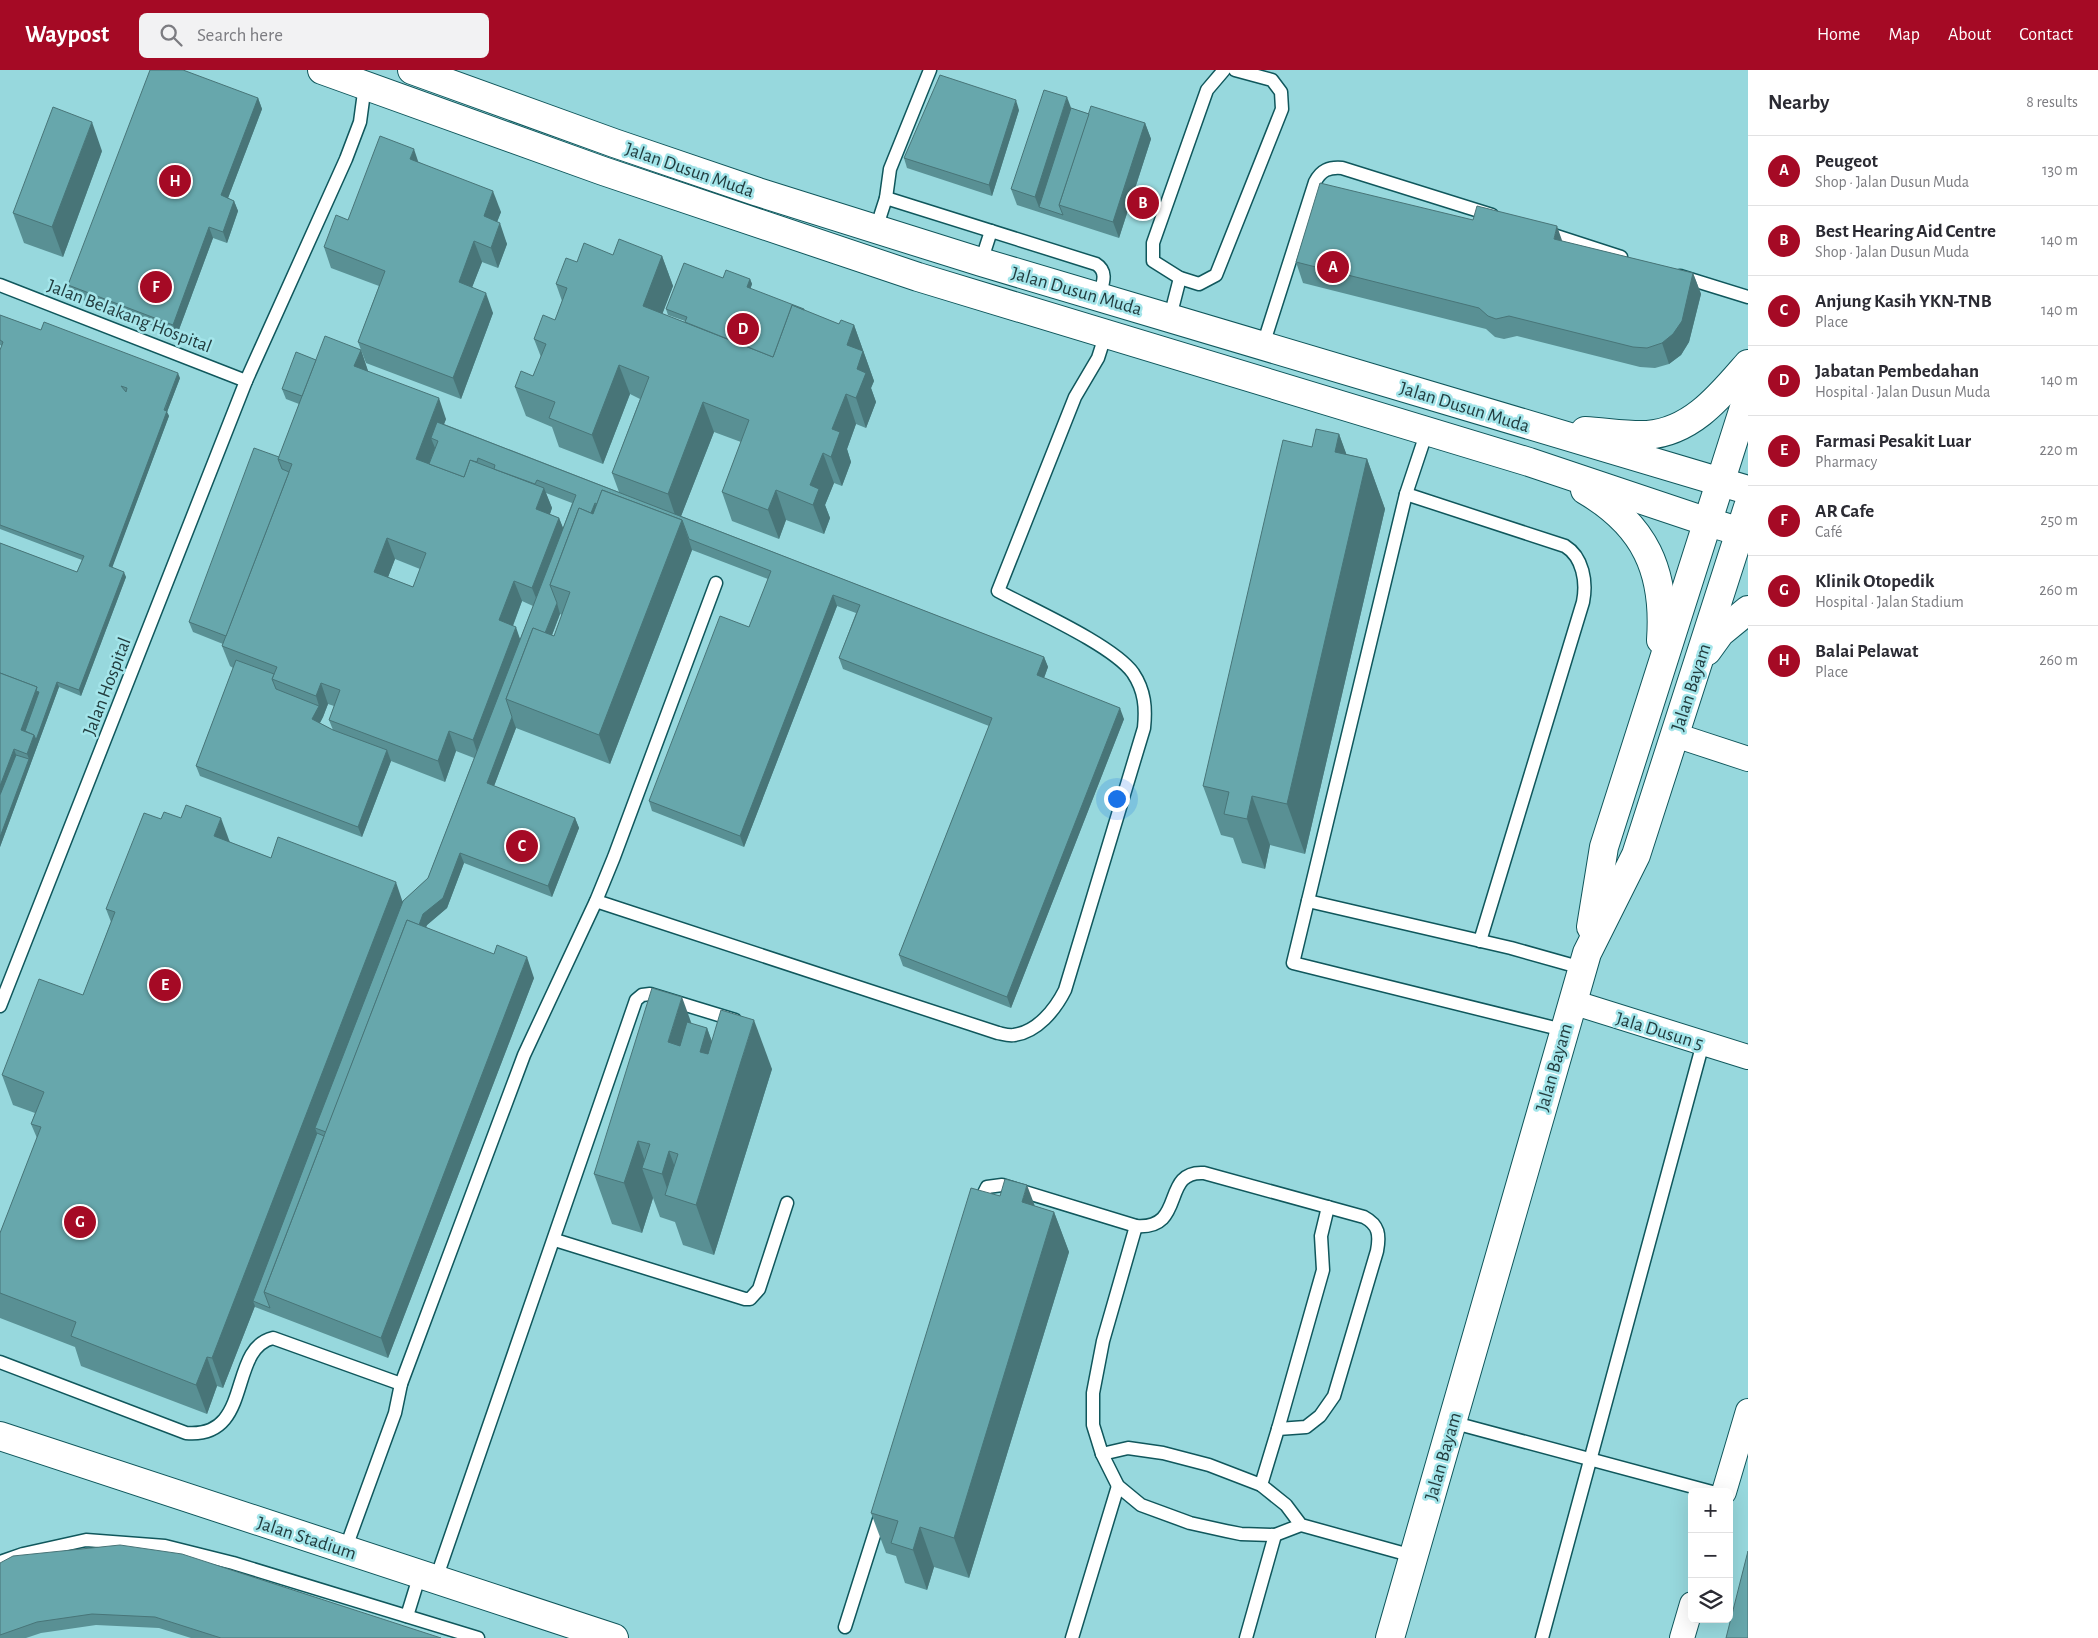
<!DOCTYPE html>
<html lang="en">
<head>
<meta charset="utf-8">
<style>
	body { margin:0; font-family:"Alegreya Sans",sans-serif; background:#f2f2f3; color:#2b2b33 }
	.controls { position:absolute; right:15px; bottom:15px; display:grid; overflow:hidden; border-radius:8px; box-shadow:0 5px 20px #0002 }
	.controls button { width:45px; height:45px; display:grid; place-items:center; padding:0; border:0; border-bottom:1px solid #e1e1e2; background:#fff; color:#2b2b33; font:25px sans-serif }
	.you { position:absolute; left:1116px; top:728px; width:18px; height:18px; margin:-12px; border:4px solid #fff; border-radius:50%; background:#1a73e8; box-shadow:0 0 0 8px #1a73e833 }
	.badge { display:grid; place-items:center; width:32px; height:32px; border-radius:50%; background:#a50a25; color:#fff; font-size:16px; font-weight:700 }
	.pin { position:absolute; translate:-50% -50%; border:2px solid #fff; box-shadow:0 1px 5px #0006 }
	.list { margin:0; padding:0; list-style:none }
	h2 { display:flex; justify-content:space-between; align-items:center; height:65px; margin:0; padding:0 20px; font-size:21px }
	h2 small { font-size:16px; font-weight:400; color:#7c7c81 }
	.list li { display:grid; grid-template-columns:32px 1fr auto; gap:15px; align-items:center; box-sizing:border-box; height:70px; padding:0 20px; border-top:1px solid #e1e1e2 }
	.list b { display:block; font-size:19px; white-space:nowrap }
	.list p { margin:0; font-size:16px; white-space:nowrap; color:#7c7c81 }
	.list em { font-size:16px; font-style:normal; color:#7c7c81 }
	.icon { flex:none; width:28px; height:28px; fill:none; stroke:currentColor; stroke-width:2; stroke-linecap:round; stroke-linejoin:round }
	.map { position:relative; flex:none; width:1748px; height:1568px; overflow:hidden }
	header { display:flex; align-items:center; gap:30px; box-sizing:border-box; height:70px; padding:0 25px; background:#a50a25; color:#fff }
	header strong { font-size:24px }
	nav { display:flex; gap:28px; margin-inline-start:auto; font-size:18px }
	.search { width:350px; height:45px; background:#f2f2f3; display:flex; align-items:center; gap:12px; box-sizing:border-box; padding:0 18px; border-radius:8px; color:#7c7c81; font-size:19px }
	main { display:flex }
	aside { flex:1; background:#fff }
	.map>svg:first-child { display:block }
</style>
</head>
<body>
<header>
<strong>Waypost</strong>
<div class="search"><svg class="icon" aria-label="search" viewBox="0 0 24 24"><circle cx="10" cy="10" r="6"/><path d="M15 15l6 6"/></svg>Search here</div>
<nav><a>Home</a><a>Map</a><a>About</a><a>Contact</a></nav>
</header>
<main>
<div class="map">
<svg width="1748" height="1568" viewBox="0 0 1748 1568">
	<rect width="100%" height="100%" fill="#97d8dd"/>
	<g fill="none" stroke-linecap="round" stroke-linejoin="round">
		<g stroke="#10575c" stroke-width="15">
			<g id="service">
				<polyline points="1224,0 1207,20 1153,173 1153,191 1180,208 1199,214 1216,205 1282,39 1281,22 1272,10 1235,0"/>
				<path d="M 886,128 L 1096,194 C 1109,202 1102,215 1099,227"/>
				<polyline points="876,159 886,128 890,99 930,0"/>
				<polyline points="1544,162 1621,187"/>
				<polyline points="981,192 991,161"/>
				<polyline points="1680,206 1748,227"/>
				<polyline points="0,215 246,311"/>
				<polyline points="1170,247 1180,208"/>
				<path d="M 1263,275 L 1315,112 C 1321,100 1329,97 1342,98 L 1492,145"/>
				<polyline points="1427,361 1406,424 1293,893 1563,960"/>
				<path d="M 1406,424 L 1565,476 C 1583,487 1587,512 1583,532 L 1480,871"/>
				<path d="M 596,831 L 998,963 C 1003,964 1009,966 1014,965 C 1037,962 1055,940 1065,920 L 1144,658 C 1146,638 1145,621 1133,603 C 1113,575 1031,539 998,521 L 1075,327 L 1098,288 L 1106,263"/>
				<polyline points="1308,831 1511,878 1582,898"/>
				<polyline points="0,936 246,311 346,89 360,52 365,15"/>
				<path d="M 978,1135 L 987,1117 L 1002,1115 L 1136,1156 C 1187,1160 1160,1100 1204,1103 L 1364,1147 C 1379,1155 1380,1165 1377,1181 L 1334,1326 L 1320,1346 L 1306,1357 L 1278,1359 L 1261,1415"/>
				<polyline points="1136,1156 1103,1271 1093,1323 1093,1355 1102,1384 1118,1416 1141,1435 1190,1453 1226,1461 1241,1464 1275,1465 1301,1455"/>
				<polyline points="555,1170 745,1229 750,1229 759,1219 787,1133"/>
				<path d="M 0,1292 L 186,1363 C 254,1369 227,1279 273,1268 L 401,1314"/>
				<polyline points="1451,1352 1712,1422"/>
				<polyline points="1278,1359 1323,1200 1321,1166 1328,1137"/>
				<polyline points="1102,1384 1128,1378 1163,1383 1209,1395 1261,1415 1286,1435 1301,1455 1413,1486"/>
				<polyline points="345,1480 395,1343 401,1314 524,985 596,831 614,787 716,513"/>
				<polyline points="0,1492 23,1484 86,1470 165,1476 233,1493 478,1568"/>
				<polyline points="436,1509 636,930 642,925 650,924 735,950"/>
				<polyline points="407,1546 420,1504"/>
				<polyline points="845,1557 882,1440"/>
				<polyline points="1072,1568 1118,1416"/>
				<polyline points="1246,1568 1275,1465"/>
				<polyline points="1542,1568 1703,973"/>
			</g>
		</g>
		<g stroke="#10575c" stroke-width="26">
			<g id="minor">
				<polyline points="1675,665 1748,689"/>
				<polyline points="1572,932 1748,987"/>
				<polyline points="1724,1422 1748,1341"/>
				<polyline points="1682,1568 1692,1534"/>
			</g>
		</g>
		<g stroke="#10575c" stroke-width="30">
			<polyline id="tertiary" points="0,1366 614,1568"/>
		</g>
		<g stroke="#10575c" stroke-width="30">
			<g id="secondary">
				<polyline points="322,0 603,101 918,207 1529,392 1708,452 1748,464"/>
				<polyline points="412,0 614,73 758,122 981,192 1748,420"/>
				<path d="M 1585,361 C 1605,362 1627,366 1647,365 C 1692,362 1721,325 1748,294"/>
				<path d="M 1585,420 C 1645,455 1666,501 1661,570"/>
				<polyline points="1707,581 1720,563 1748,540"/>
				<polyline points="1591,857 1604,777 1748,325"/>
				<polyline points="1390,1568 1587,883 1636,785 1748,437"/>
			</g>
		</g>
		<use href="#service" stroke="#fff" stroke-width="12"/>
		<use href="#minor" stroke="#fff" stroke-width="24"/>
		<use href="#tertiary" stroke="#fff" stroke-width="28"/>
		<use href="#secondary" stroke="#fff" stroke-width="28"/>
	</g>
	<g fill="#599094" fill-rule="evenodd">
		<polygon points="258,28 262,39 228,128 234,131 238,141 227,173 213,168 177,265 72,226 68,215"/>
		<polygon points="1071,38 1089,44 1145,53 1151,69 1119,168 1017,135 1011,119"/>
		<polygon points="1019,40 992,126 907,98 904,88"/>
		<polygon points="102,81 63,187 24,173 13,143"/>
		<polygon points="419,92 501,142 497,152 507,174 498,198 482,192 472,217 493,243 461,329 366,293 358,272 379,216 331,198 324,177 348,150"/>
		<polygon points="1473,150 1562,171 1693,203 1701,224 1689,272 1681,285 1669,294 1655,298 1640,297 1517,266 1504,269 1495,267 1486,259 1303,213 1296,192"/>
		<path d="M 613,185 L 662,186 L 673,216 L 662,244 L 685,252 L 685,251 L 668,245 L 666,239 L 723,208 L 750,209 L 752,214 L 750,219 L 839,254 L 854,255 L 874,311 L 871,318 L 876,332 L 866,358 L 856,354 L 847,379 L 851,392 L 842,416 L 834,413 L 825,435 L 830,448 L 824,464 L 786,450 L 779,469 L 732,451 L 722,422 L 741,372 L 714,362 L 681,446 L 1044,587 L 1048,597 L 1044,608 L 1124,649 L 1011,938 L 903,896 L 899,885 L 989,656 L 843,599 L 839,588 L 856,543 L 837,536 L 744,777 L 652,741 L 649,731 L 749,557 L 768,509 L 692,480 L 610,694 L 516,658 L 494,716 L 575,748 L 579,758 L 552,827 L 464,793 L 447,838 L 427,855 L 426,857 L 534,908 L 388,1288 L 255,1237 L 255,1236 L 223,1318 L 217,1316 L 207,1344 L 81,1296 L 75,1277 L 0,1248 L 0,1163 L 37,1068 L 31,1054 L 35,1043 L 13,1035 L 2,1005 L 83,925 L 111,852 L 106,839 L 161,749 L 230,772 L 271,788 L 403,831 L 428,808 L 474,688 L 456,681 L 445,712 L 391,691 L 362,767 L 200,706 L 196,696 L 233,598 L 230,596 L 222,576 L 223,574 L 193,562 L 189,552 L 279,387 L 299,334 L 286,329 L 282,319 L 316,290 L 361,280 L 368,301 L 446,349 L 444,354 L 619,422 L 612,403 L 640,329 L 630,324 L 603,394 L 559,377 L 552,357 L 526,346 L 515,317 L 533,306 L 541,287 L 534,269 L 555,250 L 562,231 L 556,214 L 577,192 ZM 546,423 L 572,433 L 563,458 L 559,448 L 550,444 L 552,438 ZM 395,489 L 420,499 L 413,517 L 388,507 ZM 522,531 L 533,536 L 520,569 L 513,556 ZM 560,544 L 562,545 L 554,566 L 552,565 ZM 328,634 L 334,636 L 329,650 L 333,660 L 320,653 L 323,647 Z"/>
		<polygon points="0,245 41,260 180,308 167,342 169,346 112,497 126,507 81,626 59,617 0,777 0,473 77,502 82,490 0,459 0,280 2,276 0,275"/>
		<polygon points="1339,364 1346,384 1367,389 1385,439 1305,784 1270,775 1265,799 1242,793 1233,768 1221,765 1203,716 1312,377"/>
		<polygon points="692,954 707,958 712,972 772,999 714,1185 683,1175 675,1152 660,1147 653,1128 642,1163 612,1154 594,1104"/>
		<polygon points="1035,1136 1054,1142 1069,1182 969,1508 934,1497 927,1520 905,1513 896,1486 886,1483 871,1443"/>
		<polygon points="0,1493 441,1568 191,1568 159,1558 96,1555 41,1563 26,1568 0,1568"/>
	</g>
	<g fill="#487578">
		<polygon points="1067,27 1073,43 1039,137 1035,127"/>
		<polygon points="258,28 262,39 225,136 221,125"/>
		<polygon points="1016,30 1019,40 992,126 989,115"/>
		<polygon points="92,52 102,81 63,187 52,157"/>
		<polygon points="1145,53 1151,69 1119,168 1113,152"/>
		<polygon points="414,79 421,100 410,89"/>
		<polygon points="493,121 501,142 491,167 484,146"/>
		<polygon points="234,131 238,141 227,173 223,162"/>
		<polygon points="500,153 507,174 498,198 491,178"/>
		<polygon points="1557,156 1564,176 1554,169"/>
		<polygon points="209,157 213,168 177,265 173,255"/>
		<polygon points="474,171 482,192 466,233 459,212"/>
		<polygon points="662,186 673,216 654,266 643,236"/>
		<polygon points="1693,203 1701,224 1689,272 1681,285 1669,294 1662,273"/>
		<polygon points="750,209 752,214 749,223 747,217"/>
		<polygon points="486,223 493,243 461,329 453,308"/>
		<polygon points="854,255 874,311 871,318 876,332 866,358 856,328 847,275"/>
		<polygon points="361,280 368,301 362,316 354,296"/>
		<polygon points="619,295 630,324 603,394 592,365"/>
		<polygon points="178,303 180,308 167,342 169,346 111,501 109,496"/>
		<polygon points="846,324 856,354 847,379 851,392 842,416 831,387 832,359"/>
		<polygon points="439,328 446,349 438,370 431,368 435,378 423,409 416,389"/>
		<polygon points="703,332 714,362 678,454 668,424"/>
		<polygon points="1339,364 1357,413 1335,382"/>
		<polygon points="823,383 834,413 825,435 830,448 824,464 813,435 810,415"/>
		<polygon points="1367,389 1385,439 1305,784 1287,734"/>
		<polygon points="544,418 552,438 544,460 536,439"/>
		<polygon points="776,420 786,450 779,469 768,440"/>
		<polygon points="595,433 599,444 562,519"/>
		<polygon points="559,448 567,468 540,538 532,518"/>
		<polygon points="682,450 692,480 610,694 599,665"/>
		<polygon points="387,468 395,489 382,523 374,502"/>
		<polygon points="124,502 126,507 81,626 79,620"/>
		<polygon points="514,511 522,531 507,571 499,550"/>
		<polygon points="833,525 837,536 744,777 740,766"/>
		<polygon points="557,533 560,544 525,636 518,633"/>
		<polygon points="516,557 523,578 480,691 473,670"/>
		<polygon points="1044,587 1048,597 1041,616 1037,605"/>
		<polygon points="57,612 59,617 0,777 0,767 29,689 27,684 34,665"/>
		<polygon points="321,613 328,634 323,647 316,660 312,649 319,636 316,626"/>
		<polygon points="37,617 41,628 27,666 21,660"/>
		<polygon points="1120,638 1124,649 1011,938 1007,927"/>
		<polygon points="512,647 516,658 491,724 487,713"/>
		<polygon points="449,661 456,681 445,712 438,691"/>
		<polygon points="14,679 18,690 2,731 0,725 0,716"/>
		<polygon points="387,680 391,691 362,767 358,757"/>
		<polygon points="1252,726 1270,775 1265,799 1247,749"/>
		<polygon points="221,748 232,778 214,766"/>
		<polygon points="575,748 579,758 552,827 548,816"/>
		<polygon points="460,783 464,793 447,838 427,855 420,873 416,862 423,844"/>
		<polygon points="396,812 406,842 315,1058 319,1068 253,1231 255,1236 223,1318 212,1288"/>
		<polygon points="527,887 534,908 388,1288 381,1268"/>
		<polygon points="682,927 700,977 686,1022 668,972"/>
		<polygon points="754,950 772,999 714,1185 696,1135"/>
		<polygon points="707,958 725,1008 700,982"/>
		<polygon points="638,1071 648,1100 642,1098 653,1128 642,1163 624,1113"/>
		<polygon points="669,1081 687,1130 670,1127 662,1104"/>
		<polygon points="1027,1115 1042,1155 1022,1132"/>
		<polygon points="1054,1142 1069,1182 969,1508 954,1468"/>
		<polygon points="207,1287 217,1316 207,1344 196,1315"/>
		<polygon points="920,1457 934,1497 927,1520 913,1480"/>
	</g>
	<g fill="#67a7ac" stroke="#487578" fill-rule="evenodd">
		<polygon points="150,0 183,0 258,28 221,125 234,131 223,162 209,157 173,255 68,215"/>
		<polygon points="940,5 1016,30 989,115 904,88"/>
		<polygon points="1044,20 1067,27 1035,127 1011,119"/>
		<polygon points="1091,36 1145,53 1113,152 1059,135"/>
		<polygon points="53,37 92,52 52,157 13,143"/>
		<polygon points="1071,38 1089,44 1059,135 1063,145 1039,137"/>
		<polygon points="380,66 414,79 410,89 493,121 484,146 500,153 491,178 474,171 459,212 486,223 453,308 358,272 385,201 324,177 336,145 348,150"/>
		<polygon points="1320,113 1473,150 1477,136 1557,156 1554,169 1693,203 1682,251 1673,264 1662,273 1647,278 1633,277 1509,246 1496,249 1488,246 1479,238 1296,192"/>
		<polygon points="619,169 662,186 643,236 773,287 792,235 839,254 841,250 854,255 847,275 863,281 857,299 866,303 856,328 846,324 832,359 840,362 831,387 823,383 810,415 819,419 813,435 776,420 768,440 722,422 749,350 703,332 668,424 612,403 649,307 619,295 592,365 549,348 555,332 515,317 521,301 533,306 546,274 534,269 543,245 555,250 567,218 556,214 566,188 577,192 584,173 613,185"/>
		<polygon points="684,193 723,208 726,200 750,209 747,217 804,239 804,240 792,235 773,287 685,252 687,247 666,239"/>
		<path d="M 0,245 L 41,260 L 44,252 L 178,303 L 164,340 L 167,341 L 109,496 L 124,502 L 79,620 L 57,612 L 36,670 L 34,665 L 25,661 L 39,622 L 36,621 L 37,617 L 0,603 L 0,473 L 77,502 L 84,486 L 0,455 L 0,280 L 3,272 L 0,270 ZM 121,316 L 127,318 L 126,322 Z"/>
		<path d="M 325,266 L 361,280 L 354,296 L 439,328 L 416,389 L 464,407 L 470,390 L 544,418 L 536,439 L 559,448 L 532,518 L 514,511 L 499,550 L 516,557 L 473,670 L 449,661 L 438,691 L 329,650 L 340,620 L 321,613 L 316,626 L 272,609 L 277,597 L 222,576 L 292,394 L 278,389 ZM 387,468 L 426,483 L 413,517 L 374,502 Z"/>
		<polygon points="296,282 316,290 302,326 282,319"/>
		<polygon points="437,352 1044,587 1037,605 1120,638 1007,927 899,885 992,648 839,588 860,535 833,525 740,766 649,731 720,546 749,557 771,501 689,469 682,450 602,420 597,434 595,433 591,443 579,438 550,515 557,533 545,563 533,558 506,629 512,647 487,713 575,748 548,816 460,783 443,828 423,844 419,855 407,850 326,1062 315,1058 403,831 428,808 576,425 537,410 535,414 494,399 495,395 478,388 477,392 470,390 464,407 429,394 438,371 431,368"/>
		<polygon points="1316,359 1339,364 1335,382 1367,389 1287,734 1252,726 1247,749 1224,744 1229,722 1203,716 1283,370 1312,377"/>
		<polygon points="254,378 279,387 278,389 282,399 289,402 226,566 189,552"/>
		<polygon points="602,420 682,450 599,665 506,629 533,558 554,566 570,522 550,515 579,438 593,444"/>
		<polygon points="236,590 274,604 272,609 276,619 319,636 312,649 333,660 387,680 358,757 196,696"/>
		<polygon points="0,603 37,617 21,660 34,665 27,684 14,679 0,716"/>
		<polygon points="16,685 29,689 0,767 0,725"/>
		<polygon points="186,735 221,748 214,766 271,788 278,767 396,812 212,1288 207,1287 196,1315 71,1266 76,1252 0,1223 0,1163 41,1057 31,1054 44,1022 2,1005 39,909 83,925 115,842 106,839 144,743 161,749 164,742 181,748"/>
		<polygon points="407,850 494,884 497,875 527,887 381,1268 264,1222"/>
		<polygon points="652,918 682,927 668,972 680,976 687,952 707,958 700,982 708,984 721,940 754,950 696,1135 665,1125 678,1084 669,1081 662,1104 642,1098 650,1074 638,1071 624,1113 594,1104"/>
		<polygon points="317,1063 324,1066 264,1222 270,1238 253,1231"/>
		<polygon points="1005,1109 1027,1115 1022,1132 1054,1142 954,1468 920,1457 913,1480 891,1473 898,1451 871,1443 971,1118 1000,1126"/>
		<polygon points="120,1475 182,1484 441,1568 221,1568 155,1547 92,1544 37,1552 0,1565 0,1493 13,1486"/>
		<polygon points="1748,1481 1748,1568 1726,1568"/>
	</g>
	<g text-anchor="middle" stroke-width="5" stroke-linejoin="round" paint-order="stroke">
		<g font-size="19" fill="#223d3f" stroke="#a4e5ea">
			<text transform="translate(690 99) rotate(19)" y="7">Jalan Dusun Muda</text>
			<text transform="translate(1077 220) rotate(16)" y="7">Jalan Dusun Muda</text>
			<text transform="translate(130 245) rotate(21)" y="7">Jalan Belakang Hospital</text>
			<text transform="translate(1465 336) rotate(17)" y="7">Jalan Dusun Muda</text>
			<text transform="translate(106 616) rotate(-69)" y="7">Jalan Hospital</text>
			<text transform="translate(1690 617) rotate(-72)" y="7">Jalan Bayam</text>
			<text transform="translate(1660 960) rotate(17)" y="7">Jala Dusun 5</text>
			<text transform="translate(1553 997) rotate(-74)" y="7">Jalan Bayam</text>
			<text transform="translate(1442 1386) rotate(-74)" y="7">Jalan Bayam</text>
			<text transform="translate(307 1467) rotate(18)" y="7">Jalan Stadium</text>
		</g>
	</g>
</svg>
<div class="controls">
<button>+</button>
<button>−</button>
<button><svg class="icon" aria-label="layers" viewBox="0 0 24 24"><path d="M12 4l9 5-9 5-9-5zM3 14l9 5 9-5"/></svg></button>
</div>
<div class="you"></div>
<div class="pin badge" style="left:1333px;top:197px">A</div>
<div class="pin badge" style="left:1143px;top:133px">B</div>
<div class="pin badge" style="left:522px;top:776px">C</div>
<div class="pin badge" style="left:743px;top:259px">D</div>
<div class="pin badge" style="left:165px;top:915px">E</div>
<div class="pin badge" style="left:156px;top:217px">F</div>
<div class="pin badge" style="left:80px;top:1152px">G</div>
<div class="pin badge" style="left:175px;top:111px">H</div>
</div>
<aside>
<h2>Nearby<small>8 results</small></h2>
<ul class="list">
<li><span class="badge">A</span><div><b>Peugeot</b><p>Shop · Jalan Dusun Muda</p></div><em>130 m</em></li>
<li><span class="badge">B</span><div><b>Best Hearing Aid Centre</b><p>Shop · Jalan Dusun Muda</p></div><em>140 m</em></li>
<li><span class="badge">C</span><div><b>Anjung Kasih YKN-TNB</b><p>Place</p></div><em>140 m</em></li>
<li><span class="badge">D</span><div><b>Jabatan Pembedahan</b><p>Hospital · Jalan Dusun Muda</p></div><em>140 m</em></li>
<li><span class="badge">E</span><div><b>Farmasi Pesakit Luar</b><p>Pharmacy</p></div><em>220 m</em></li>
<li><span class="badge">F</span><div><b>AR Cafe</b><p>Café</p></div><em>250 m</em></li>
<li><span class="badge">G</span><div><b>Klinik Otopedik</b><p>Hospital · Jalan Stadium</p></div><em>260 m</em></li>
<li><span class="badge">H</span><div><b>Balai Pelawat</b><p>Place</p></div><em>260 m</em></li>
</ul>
</aside>
</main>
</body>
</html>
